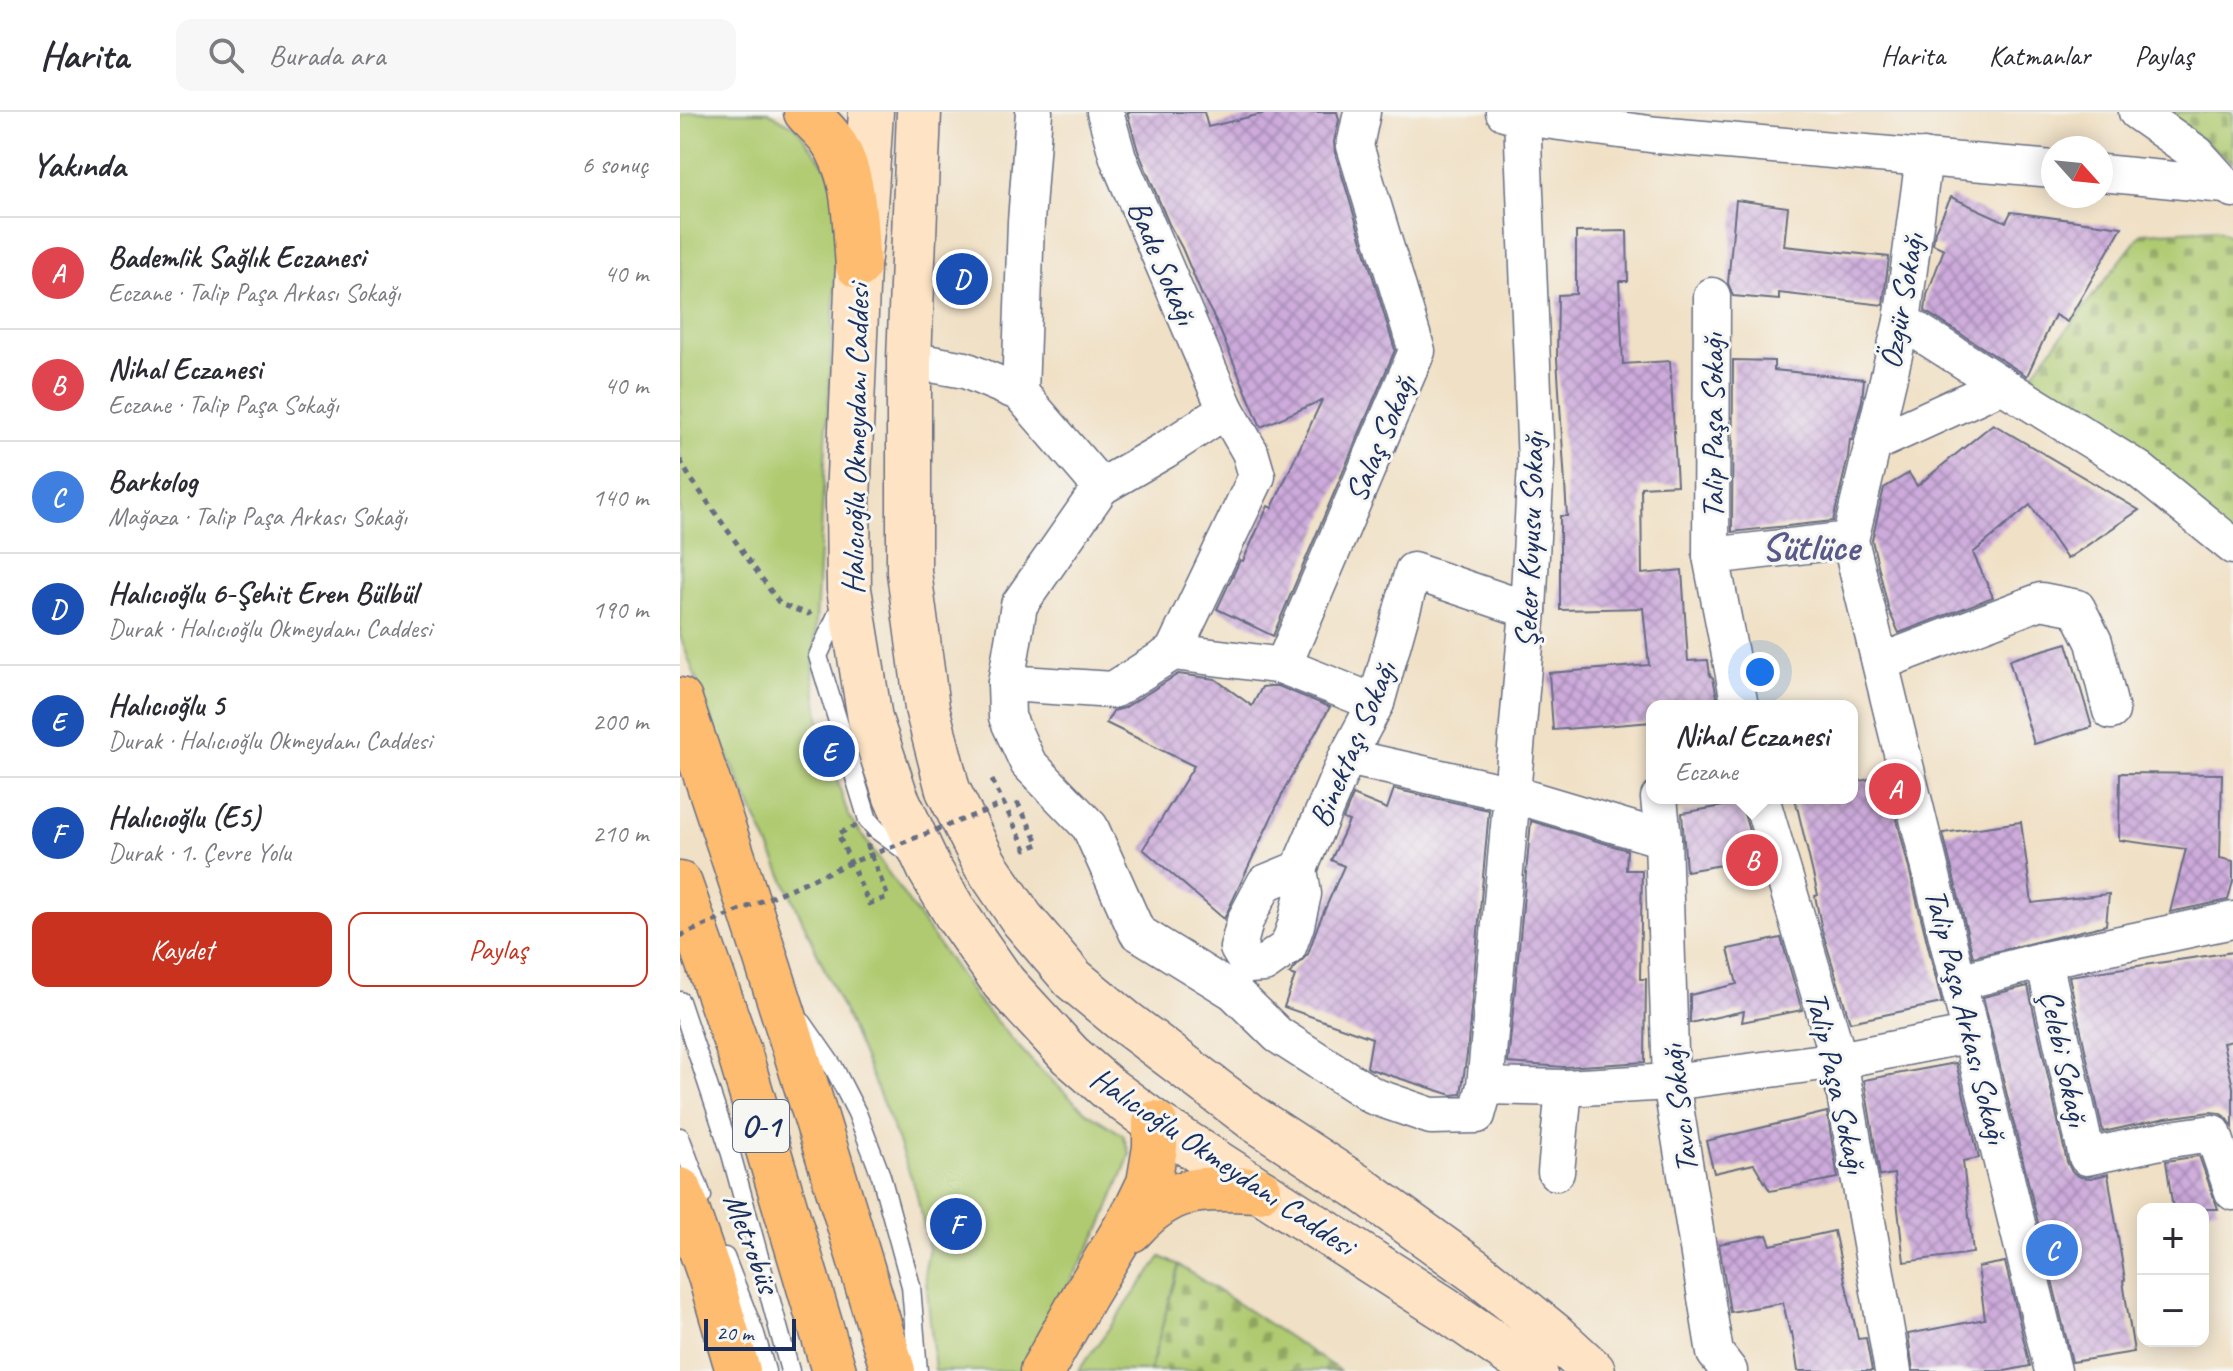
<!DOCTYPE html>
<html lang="tr">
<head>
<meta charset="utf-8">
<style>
	body { margin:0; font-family:Caveat,sans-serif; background:#f7f7f7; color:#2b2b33 }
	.controls { position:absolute; right:24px; bottom:24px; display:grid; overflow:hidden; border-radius:16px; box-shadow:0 4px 20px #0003 }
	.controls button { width:72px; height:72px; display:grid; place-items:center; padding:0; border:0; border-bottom:2px solid #e1e1e2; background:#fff; color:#2b2b33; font:40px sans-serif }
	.compass { position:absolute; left:1361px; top:24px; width:72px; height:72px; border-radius:50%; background:#fff; box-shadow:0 4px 20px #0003; rotate:117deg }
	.scale { position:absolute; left:24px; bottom:20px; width:92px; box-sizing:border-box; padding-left:8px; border:4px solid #1b2f5e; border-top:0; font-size:22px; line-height:28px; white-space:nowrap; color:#1b2f5e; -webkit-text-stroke:6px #f6f6f2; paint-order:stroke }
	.you { position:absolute; left:1080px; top:560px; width:28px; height:28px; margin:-20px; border:6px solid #fff; border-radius:50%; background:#1a73e8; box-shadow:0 0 0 12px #1a73e833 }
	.badge { display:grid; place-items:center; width:52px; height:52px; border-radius:50%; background:#c8321e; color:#fff; font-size:26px; font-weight:700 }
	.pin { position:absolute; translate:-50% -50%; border:4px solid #fff; box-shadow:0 2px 8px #0006 }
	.popup { position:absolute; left:966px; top:588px; width:212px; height:104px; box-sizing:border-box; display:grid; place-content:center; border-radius:16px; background:#fff; filter:drop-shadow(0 2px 6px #0005); font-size:26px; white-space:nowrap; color:#7c7c81 }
	.popup b { font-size:30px; color:#2b2b33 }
	.popup::after { content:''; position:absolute; left:50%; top:100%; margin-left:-16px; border:16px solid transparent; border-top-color:#fff }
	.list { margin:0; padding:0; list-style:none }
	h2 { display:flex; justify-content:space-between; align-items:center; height:104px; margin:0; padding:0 32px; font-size:34px }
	h2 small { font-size:26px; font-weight:400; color:#7c7c81 }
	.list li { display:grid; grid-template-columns:52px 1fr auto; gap:24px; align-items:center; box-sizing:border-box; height:112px; padding:0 32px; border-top:2px solid #e1e1e2 }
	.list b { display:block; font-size:30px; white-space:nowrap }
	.list p { margin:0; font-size:26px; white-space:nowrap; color:#7c7c81 }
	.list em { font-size:26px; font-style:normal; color:#7c7c81 }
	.actions { display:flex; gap:16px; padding:24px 32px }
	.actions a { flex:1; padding:18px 0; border:2px solid #c8321e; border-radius:16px; text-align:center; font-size:28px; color:#c8321e }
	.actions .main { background:#c8321e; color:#fff }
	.icon { flex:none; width:44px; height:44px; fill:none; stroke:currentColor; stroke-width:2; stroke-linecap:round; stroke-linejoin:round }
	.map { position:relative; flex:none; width:1553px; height:1259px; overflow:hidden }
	header { display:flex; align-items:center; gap:48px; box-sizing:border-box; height:112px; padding:0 40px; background:#fff; border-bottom:2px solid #e1e1e2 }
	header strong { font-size:38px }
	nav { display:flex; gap:44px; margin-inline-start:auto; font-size:28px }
	.search { width:560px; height:72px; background:#f7f7f7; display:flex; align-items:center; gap:20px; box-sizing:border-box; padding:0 28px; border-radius:16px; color:#7c7c81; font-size:30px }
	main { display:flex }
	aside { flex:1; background:#fff }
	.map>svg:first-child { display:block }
</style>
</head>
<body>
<header>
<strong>Harita</strong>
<div class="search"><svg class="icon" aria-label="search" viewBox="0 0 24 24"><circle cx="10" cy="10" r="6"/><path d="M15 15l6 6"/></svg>Burada ara</div>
<nav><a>Harita</a><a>Katmanlar</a><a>Paylaş</a></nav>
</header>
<main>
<aside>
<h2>Yakında<small>6 sonuç</small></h2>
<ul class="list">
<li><span class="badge" style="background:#e0444e">A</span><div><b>Bademlik Sağlık Eczanesi</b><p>Eczane · Talip Paşa Arkası Sokağı</p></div><em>40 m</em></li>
<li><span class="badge" style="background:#e0444e">B</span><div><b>Nihal Eczanesi</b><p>Eczane · Talip Paşa Sokağı</p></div><em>40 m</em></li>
<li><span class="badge" style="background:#3f7fe0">C</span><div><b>Barkolog</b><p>Mağaza · Talip Paşa Arkası Sokağı</p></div><em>140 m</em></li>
<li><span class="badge" style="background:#1a4fb4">D</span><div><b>Halıcıoğlu 6-Şehit Eren Bülbül</b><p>Durak · Halıcıoğlu Okmeydanı Caddesi</p></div><em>190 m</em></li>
<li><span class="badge" style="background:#1a4fb4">E</span><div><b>Halıcıoğlu 5</b><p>Durak · Halıcıoğlu Okmeydanı Caddesi</p></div><em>200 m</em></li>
<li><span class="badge" style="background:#1a4fb4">F</span><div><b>Halıcıoğlu (E5)</b><p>Durak · 1. Çevre Yolu</p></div><em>210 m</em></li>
</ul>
<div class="actions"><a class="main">Kaydet</a><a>Paylaş</a></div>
</aside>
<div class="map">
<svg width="1553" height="1259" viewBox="0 0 1553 1259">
	<defs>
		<pattern id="cemetery-stones" width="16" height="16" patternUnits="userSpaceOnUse" patternTransform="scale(2)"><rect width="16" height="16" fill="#afca70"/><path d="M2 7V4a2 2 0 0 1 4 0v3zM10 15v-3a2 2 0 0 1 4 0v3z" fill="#8ea45f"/></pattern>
		<pattern id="building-cross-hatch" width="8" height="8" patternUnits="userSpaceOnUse" patternTransform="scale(2)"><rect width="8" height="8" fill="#cdaadb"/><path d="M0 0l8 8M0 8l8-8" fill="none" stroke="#a68bb5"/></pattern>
	</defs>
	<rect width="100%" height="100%" fill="#f6f6f2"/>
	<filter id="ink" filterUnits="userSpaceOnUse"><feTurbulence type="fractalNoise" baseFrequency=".0125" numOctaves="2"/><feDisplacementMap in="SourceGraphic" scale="16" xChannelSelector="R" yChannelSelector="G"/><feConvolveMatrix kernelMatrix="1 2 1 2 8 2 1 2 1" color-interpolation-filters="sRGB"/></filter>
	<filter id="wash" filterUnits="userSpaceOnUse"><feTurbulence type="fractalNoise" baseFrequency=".006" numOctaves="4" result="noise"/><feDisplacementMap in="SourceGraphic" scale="32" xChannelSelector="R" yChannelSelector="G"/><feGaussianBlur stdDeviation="1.8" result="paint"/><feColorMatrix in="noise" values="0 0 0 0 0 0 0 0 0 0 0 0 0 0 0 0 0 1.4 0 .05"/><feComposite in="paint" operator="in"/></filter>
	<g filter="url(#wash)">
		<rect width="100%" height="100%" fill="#f0e0c5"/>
		<g fill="#afca70" stroke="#657c67" stroke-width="2">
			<polygon points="11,0 88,0 115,14 151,62 159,100 133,563 141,617 168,703 297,888 359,957 405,999 443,1023 450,1043 421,1115 340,1259 255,1259 245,1157 249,1136 236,1079 208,1003 169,911 32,609 0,524 0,4"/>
			<polygon points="481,1145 499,1153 470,1259 398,1259"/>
		</g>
		<g fill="url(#cemetery-stones)" stroke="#657c67" stroke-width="2">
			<polygon points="1485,0 1553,0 1553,50"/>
			<polygon points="1537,117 1553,126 1553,440 1342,275 1462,121"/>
			<polygon points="499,1153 654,1255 659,1259 470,1259"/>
		</g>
		<g id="blocks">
			<g fill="url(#building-cross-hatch)">
				<polygon points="447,0 524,0 528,15 589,0 657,0 659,8 654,30 655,40 715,238 593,524 537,497 560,448 563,449 588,394 592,396 642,288 581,315 536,209 521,181 502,136 489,112 458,39"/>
				<polygon points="1271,85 1326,110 1331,100 1442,115 1387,210 1375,203 1347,264 1245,199 1247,183 1264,137 1253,132 1255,119"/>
				<polygon points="1056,88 1108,95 1104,134 1209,145 1203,193 1099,181 1099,188 1053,184 1048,171"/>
				<polygon points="947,119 948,169 939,169 943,252 990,249 997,373 961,375 962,462 1002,458 1008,549 1028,548 1030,563 1033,566 1039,594 972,594 972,610 873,618 869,561 969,553 963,496 880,498 880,404 887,404 877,246 878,183 896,182 896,120"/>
				<polygon points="1053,248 1094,249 1094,258 1184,267 1182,288 1172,328 1170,327 1168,345 1153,409 1052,420"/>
				<polygon points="1313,312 1459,398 1387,447 1350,393 1293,441 1313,485 1219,521 1209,499 1192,428 1204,376 1229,361 1237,374"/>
				<polygon points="1387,531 1412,615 1354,632 1329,548"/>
				<polygon points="498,562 535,567 572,594 582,575 591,574 598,574 650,595 607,672 544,807 463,737 514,654 426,611 433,599 444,596"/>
				<polygon points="1440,661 1542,662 1540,746 1553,749 1553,769 1548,788 1490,800 1506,737 1439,728"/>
				<polygon points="1206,663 1262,891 1170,910 1142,818 1135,784 1138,783 1115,686 1172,686 1172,671"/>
				<polygon points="714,677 809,698 787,942 781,982 772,983 690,957 687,955 692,926 604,895 615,864 609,862 628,842 638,813 664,754 651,748 669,709 663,707 673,683 707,697"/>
				<polygon points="1061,691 1077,747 1006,759 1002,701"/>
				<polygon points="851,709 947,738 946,758 962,758 960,867 966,867 965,950 884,955 828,951"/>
				<polygon points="1341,710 1352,791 1429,782 1426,813 1293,845 1263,721"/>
				<polygon points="1101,826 1122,898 1062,910 1064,899 1010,911 1010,883 1057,872 1048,837"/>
				<polygon points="1553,840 1553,929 1543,931 1553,975 1553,1015 1547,1006 1539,1001 1530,1000 1486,1006 1423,1020 1389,864"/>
				<polygon points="1348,874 1387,1050 1392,1060 1401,1065 1411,1066 1428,1062 1445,1168 1443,1169 1454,1240 1392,1250 1303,885"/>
				<polygon points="1276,951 1299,1046 1283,1049 1293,1141 1224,1150 1214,1062 1200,1064 1184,968"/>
				<polygon points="1147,1000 1158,1066 1090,1079 1074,1052 1034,1061 1026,1029"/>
				<polygon points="1519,1044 1538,1097 1493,1097 1486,1049"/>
				<polygon points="1154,1119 1178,1227 1186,1226 1192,1259 1118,1259 1112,1220 1110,1221 1103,1191 1050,1200 1039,1132 1087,1123 1091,1133"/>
				<polygon points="1325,1150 1350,1254 1325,1259 1233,1259 1228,1222 1305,1207 1298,1155"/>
			</g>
		</g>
	</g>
	<g filter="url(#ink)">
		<use href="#blocks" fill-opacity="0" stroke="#666d82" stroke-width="2"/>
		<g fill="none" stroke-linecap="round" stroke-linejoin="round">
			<g stroke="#666d82" stroke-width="21">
				<g id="lane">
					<polyline points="163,490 138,544 188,708 197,718 231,743"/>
					<polyline points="0,889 51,1042 110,1259"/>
					<polyline points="122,910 154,956 177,1001 201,1064 231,1174 238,1259"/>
					<polyline points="0,1025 22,1084"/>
					<polyline points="45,1145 75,1222 86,1259"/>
				</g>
			</g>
			<g stroke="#666d82" stroke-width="39">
				<g id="street">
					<polyline points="425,0 438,46 546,298"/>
					<polyline points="824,0 842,5 977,23 1373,57"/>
					<polyline points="1457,0 1517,42 1545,73"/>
					<polyline points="1244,45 1222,209 1170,428 1373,1259"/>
					<polyline points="1421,61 1545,73 1553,77"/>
					<polyline points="1222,209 1322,273"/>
					<polyline points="229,248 285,258 340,281 346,110 354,0"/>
					<polyline points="340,281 421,375 339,493 326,571 433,578 493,540 603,554 696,591"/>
					<polyline points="1193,332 1322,273 1458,357 1553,434"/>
					<polyline points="421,375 485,338 546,298 570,340 577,364 493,540"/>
					<polyline points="1031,444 1032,184"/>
					<polyline points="1201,550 1361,489 1397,496 1414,530 1431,599"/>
					<polyline points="603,554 737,239 675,34 682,0"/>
					<polyline points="326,571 327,605 348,651 410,715 457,820 554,880 598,923 693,984 751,1004 797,1003 805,974"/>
					<polyline points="1060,594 1031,444 1170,428"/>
					<polyline points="667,645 832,682 848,498 856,352 842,5"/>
					<polyline points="979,686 983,727 991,970 1035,1241 1049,1259"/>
					<polyline points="1081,686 1159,948 1213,1259"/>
					<polyline points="983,727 832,682 805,974 884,976 991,970 1159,948 1292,922"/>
					<polyline points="619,757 585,771 565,809 558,836 568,853 584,852 608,835 616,813 623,782 619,757 667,645 696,591 733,459 848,498"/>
					<polyline points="1364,848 1407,1045 1490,1027 1533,1021 1553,1080"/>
					<polyline points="1279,868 1291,867 1364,848 1553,808"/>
					<polyline points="876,1060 884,976"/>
				</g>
			</g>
			<g stroke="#666d82" stroke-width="47">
				<g id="secondary">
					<polyline points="191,0 185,94 178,154 168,387 169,477 190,607 216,685 250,758 276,802 324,871 390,943 429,977 475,1011 765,1197 855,1259"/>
					<polyline points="239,0 229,248 229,460 247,596 268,678 305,752 342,807 393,867 444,909 574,1007 680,1076 799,1162 873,1222 913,1259"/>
				</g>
			</g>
			<g stroke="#666d82" stroke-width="47">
				<g id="highway">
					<path d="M 126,0 C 134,9 144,17 151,27 C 177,63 174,112 178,154"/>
					<path d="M 0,588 C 77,810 146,1034 213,1259"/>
					<polyline points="0,772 59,940 154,1259"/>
					<polyline points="0,1078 30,1164 58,1259"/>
					<path d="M 451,1118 C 462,1106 476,1093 491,1086 C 514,1074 553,1077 579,1078"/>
					<polyline points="362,1259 404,1184 456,1098 469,1071 475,1035 475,1011"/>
				</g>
			</g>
			<g stroke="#666d82" stroke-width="5" stroke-dasharray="6 6" stroke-linecap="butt">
				<polyline points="0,348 9,364 100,492 128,502 131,500"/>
				<polyline points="312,668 346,737 359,732 336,688"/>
				<polygon points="188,708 188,735 208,785 189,792 158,722"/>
			</g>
			<use href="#lane" stroke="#fff" stroke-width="18"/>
			<use href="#street" stroke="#fff" stroke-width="36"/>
			<use href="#secondary" stroke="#fee4c5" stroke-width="44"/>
			<use href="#highway" stroke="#fdbc6f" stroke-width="44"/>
			<polyline stroke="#666d82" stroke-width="5" stroke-dasharray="6 6" stroke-linecap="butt" points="0,824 170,751 323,692"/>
		</g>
	</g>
	<g text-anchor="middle" stroke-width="6" stroke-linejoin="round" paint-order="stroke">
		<rect fill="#f6f6f2" stroke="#5d6b8a" stroke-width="2" x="53" y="988" width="56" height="52" rx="6"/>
		<g font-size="30" font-weight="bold" fill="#1b2f5e">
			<text x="81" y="1024">O-1</text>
		</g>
		<g font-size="32" fill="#1b2f5e" stroke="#f6f6f2">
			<text transform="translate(483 150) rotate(67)" y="11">Bade Sokağı</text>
			<text transform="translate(1221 189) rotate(-80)" y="11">Özgür Sokağı</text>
			<text transform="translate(1032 314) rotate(-90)" y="11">Talip Paşa Sokağı</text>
			<text transform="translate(700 326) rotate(-67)" y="11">Salaş Sokağı</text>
			<text transform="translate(175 327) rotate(-89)" y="11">Halıcıoğlu Okmeydanı Caddesi</text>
			<text transform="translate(849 428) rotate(-88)" y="11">Şeker Kuyusu Sokağı</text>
			<text transform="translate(672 632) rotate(-67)" y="11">Binektaşı Sokağı</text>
			<text transform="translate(1287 904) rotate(76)" y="11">Talip Paşa Arkası Sokağı</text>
			<text transform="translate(1385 946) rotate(78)" y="11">Çelebi Sokağı</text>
			<text transform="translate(1157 970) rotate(77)" y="11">Talip Paşa Sokağı</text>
			<text transform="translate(999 997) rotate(-97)" y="11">Tavcı Sokağı</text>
			<text transform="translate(543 1049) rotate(34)" y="11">Halıcıoğlu Okmeydanı Caddesi</text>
			<text transform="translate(72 1131) rotate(69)" y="11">Metrobüs</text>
		</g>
		<g font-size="40" font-weight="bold" fill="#595a8a" stroke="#f6f6f2">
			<text x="1130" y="448">Sütlüce</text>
		</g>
	</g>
</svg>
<div class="controls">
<button>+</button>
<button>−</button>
</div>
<svg class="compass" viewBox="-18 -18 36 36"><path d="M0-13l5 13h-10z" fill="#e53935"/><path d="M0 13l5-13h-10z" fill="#7c7c81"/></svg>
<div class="scale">20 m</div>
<div class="you"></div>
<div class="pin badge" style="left:1215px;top:677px;background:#e0444e">A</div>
<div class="pin badge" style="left:1072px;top:748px;background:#e0444e">B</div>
<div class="popup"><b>Nihal Eczanesi</b>Eczane</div>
<div class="pin badge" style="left:1372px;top:1138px;background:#3f7fe0">C</div>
<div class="pin badge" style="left:282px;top:167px;background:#1a4fb4">D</div>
<div class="pin badge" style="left:149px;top:639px;background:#1a4fb4">E</div>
<div class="pin badge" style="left:276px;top:1112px;background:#1a4fb4">F</div>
</div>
</main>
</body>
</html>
